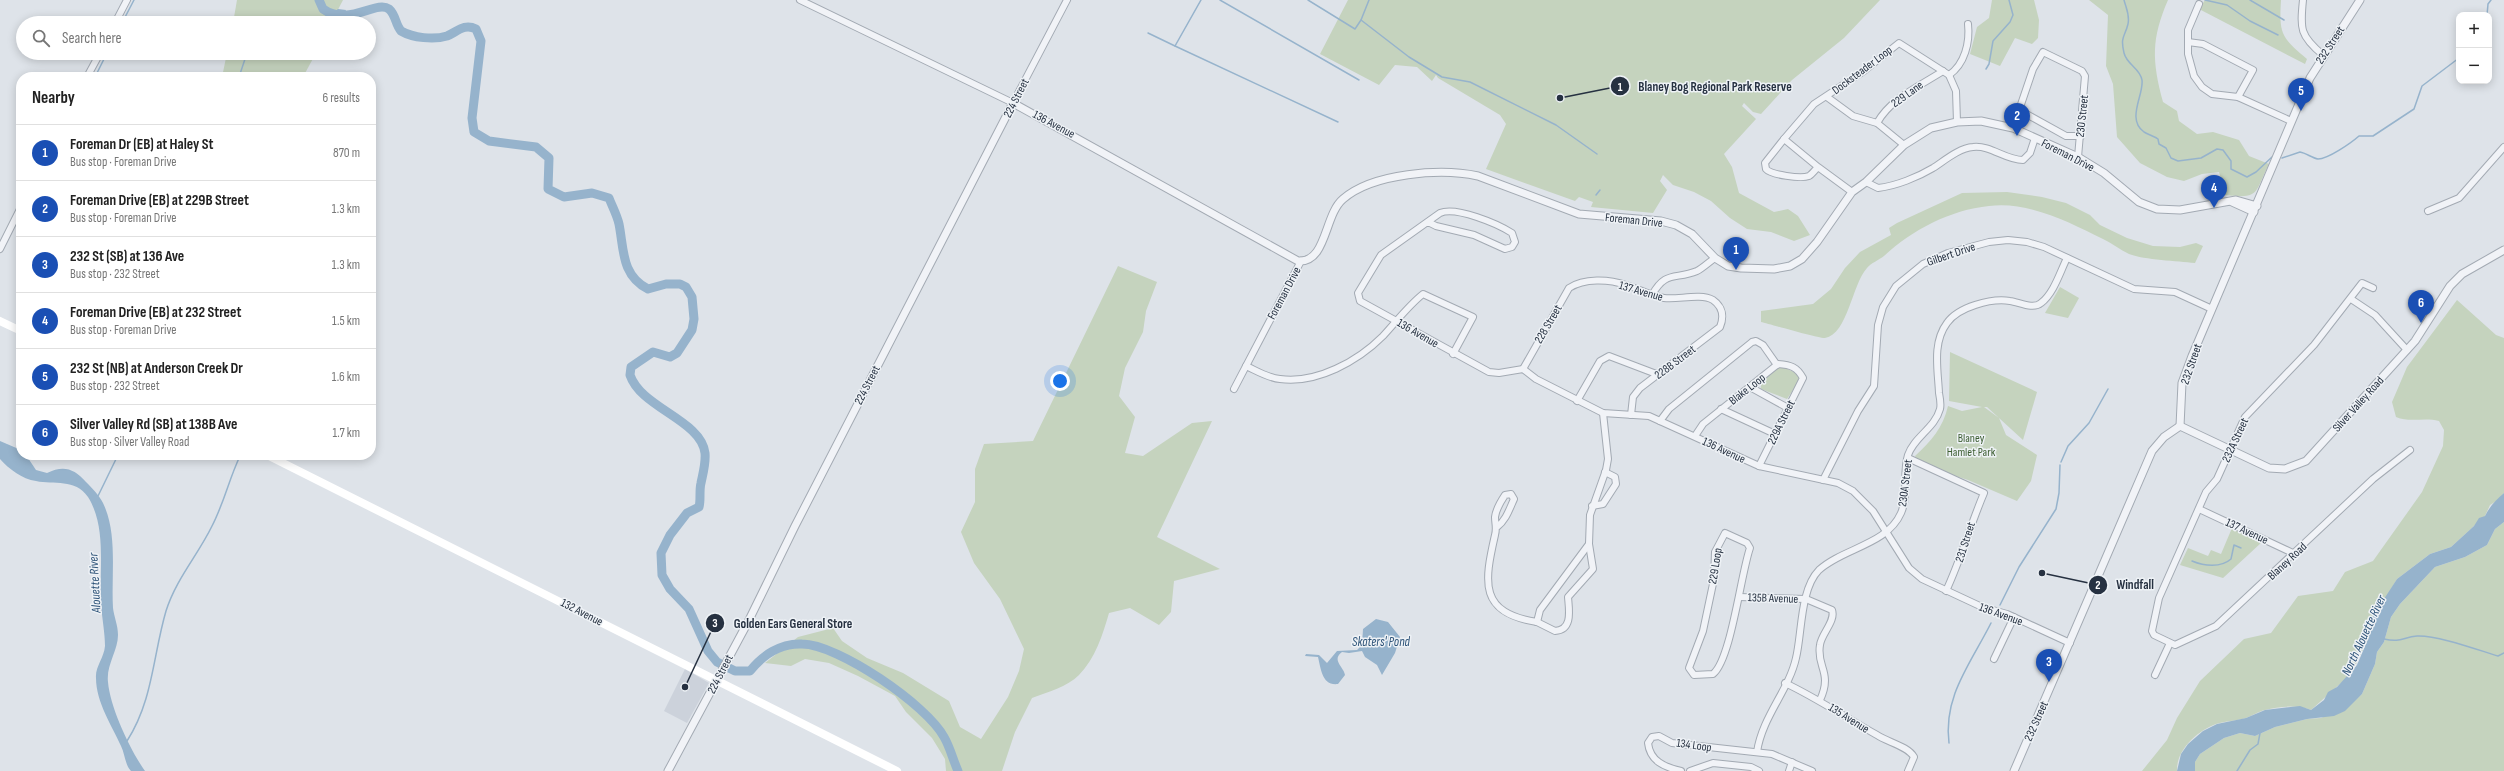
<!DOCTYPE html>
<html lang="en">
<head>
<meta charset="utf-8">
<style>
	body { margin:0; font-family:"Sofia Sans Condensed",sans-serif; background:#f2f2f2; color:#222 }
	.controls { position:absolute; right:12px; top:12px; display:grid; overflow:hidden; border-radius:8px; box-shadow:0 2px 10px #0003 }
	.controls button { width:36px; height:36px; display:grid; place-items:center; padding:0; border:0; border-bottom:1px solid #e0e0e0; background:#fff; color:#222; font:20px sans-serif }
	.you { position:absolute; left:1060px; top:381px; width:14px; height:14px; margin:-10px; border:3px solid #fff; border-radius:50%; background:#1a73e8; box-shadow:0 0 0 6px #1a73e833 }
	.badge { display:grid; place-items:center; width:26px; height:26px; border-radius:50%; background:#d8395a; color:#fff; font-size:13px; font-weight:700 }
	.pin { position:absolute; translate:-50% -33px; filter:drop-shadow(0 1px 2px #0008) }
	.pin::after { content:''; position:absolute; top:21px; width:14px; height:12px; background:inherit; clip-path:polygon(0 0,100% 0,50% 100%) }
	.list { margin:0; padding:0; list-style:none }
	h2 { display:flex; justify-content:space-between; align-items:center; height:52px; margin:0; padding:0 16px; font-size:17px }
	h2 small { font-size:13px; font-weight:400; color:#767676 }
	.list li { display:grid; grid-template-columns:26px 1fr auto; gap:12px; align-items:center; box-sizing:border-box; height:56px; padding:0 16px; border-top:1px solid #e0e0e0 }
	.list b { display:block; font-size:15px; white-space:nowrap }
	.list p { margin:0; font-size:13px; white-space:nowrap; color:#767676 }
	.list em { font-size:13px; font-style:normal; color:#767676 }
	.icon { flex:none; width:22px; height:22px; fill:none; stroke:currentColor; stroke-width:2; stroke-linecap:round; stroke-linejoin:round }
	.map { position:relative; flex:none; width:2504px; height:771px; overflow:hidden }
	.search { position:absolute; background:#fff; box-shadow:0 2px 10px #0003; left:16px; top:16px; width:360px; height:44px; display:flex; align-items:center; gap:10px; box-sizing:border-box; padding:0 14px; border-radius:22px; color:#767676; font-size:15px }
	.panel { position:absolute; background:#fff; box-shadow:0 2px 10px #0003; left:16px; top:72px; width:360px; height:388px; border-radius:16px }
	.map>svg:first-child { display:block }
</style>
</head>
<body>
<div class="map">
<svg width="2504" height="771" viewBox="0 0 2504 771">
	<rect width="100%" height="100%" fill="#dee3e9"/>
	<polygon fill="#ccd2db" points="685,669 709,683 687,723 664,711"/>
	<g fill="#c5d3be">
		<polygon points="237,0 343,0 331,23 233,23"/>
		<polygon points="1348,0 1880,0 1844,38 1792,80 1761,114 1753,112 1744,103 1742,106 1756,119 1724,154 1732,167 1739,193 1774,212 1788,209 1798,216 1810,235 1794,241 1771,232 1747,229 1730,218 1711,201 1694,192 1673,185 1663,175 1660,181 1667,190 1653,213 1591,207 1593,202 1579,197 1575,201 1486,169 1506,124 1500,115 1438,78 1436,75 1432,81 1417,67 1395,65 1379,85 1320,54"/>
		<polygon points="1992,0 2034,0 2039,20 2038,38 2032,44 2015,38 2000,66 1970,54 1977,27 1989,18"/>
		<path d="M 2089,0 L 2168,0 C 2151,39 2152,61 2163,102 L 2177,111 L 2179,121 L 2197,134 L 2213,132 L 2239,140 L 2249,156 L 2269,164 C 2254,194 2260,199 2225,195 L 2219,172 L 2202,174 L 2184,181 L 2167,177 L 2140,163 L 2117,137 L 2113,84 L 2106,66 L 2108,15 Z"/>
		<path d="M 2205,0 L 2281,0 C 2279,34 2281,37 2307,59 L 2305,64 L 2199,9 Z"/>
		<polygon points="227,53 316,53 303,77 222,77"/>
		<path d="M 2007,192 L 2042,197 L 2066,203 L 2090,215 L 2100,225 L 2127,238 L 2153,246 L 2180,247 L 2196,243 L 2203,246 L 2195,263 C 2177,261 2145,260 2129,254 C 2120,250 2112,243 2103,239 C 2069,222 2028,201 1989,206 C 1950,210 1912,230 1884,256 C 1879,260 1871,263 1867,268 C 1852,284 1848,334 1825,338 C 1820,339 1770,324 1761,322 L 1761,311 L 1813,304 L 1831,289 L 1845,268 L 1860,252 L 1891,235 L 1889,228 L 1897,223 L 1962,193 Z"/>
		<path d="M 1118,266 L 1157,282 L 1146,311 L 1143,332 L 1125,368 L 1119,396 L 1135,417 L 1125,453 L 1143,456 L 1192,423 L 1212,421 L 1157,537 L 1220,569 L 1174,581 L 1171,612 L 1159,625 L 1130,608 L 1109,613 C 1103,634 1095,659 1079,675 C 1067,687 1048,692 1032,698 L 1015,732 L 1002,771 L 946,771 L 945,759 L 932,738 L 906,712 L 895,696 L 858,676 L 829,663 L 805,659 L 791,666 L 765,663 L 798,637 L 833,628 L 842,641 L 867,658 L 903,673 L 949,701 L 960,727 L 981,739 L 1008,697 L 1019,671 L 1024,649 L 1000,599 L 974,563 L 961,532 L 975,502 L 975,469 L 984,444 L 1033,441 Z"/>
		<polygon points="2060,287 2079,298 2068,318 2045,313"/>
		<path d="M 2457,300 L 2496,335 L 2504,338 L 2504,493 L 2498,500 L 2490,505 L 2485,516 L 2451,547 L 2430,554 L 2397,579 L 2368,628 L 2369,637 L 2351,674 L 2311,710 C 2297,705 2280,706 2265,710 C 2259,711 2252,716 2246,718 C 2236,721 2225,721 2216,724 C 2197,731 2176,750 2177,771 L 2142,771 L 2167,740 L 2177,718 L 2200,681 L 2244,639 L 2271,633 L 2298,596 L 2333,591 L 2345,572 L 2373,561 L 2422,492 L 2443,446 L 2444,430 L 2439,421 C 2424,417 2410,423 2396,417 L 2392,402 L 2407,367 Z"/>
		<path d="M 1950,352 L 2037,392 L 2023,440 L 1987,407 L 1984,407 L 1999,418 L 2006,435 L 2037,455 L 2031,481 L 2017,501 L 1968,480 L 1919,464 L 1915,456 C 1931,441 1943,428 1948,406 L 1962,411 L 1982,407 L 1949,401 Z"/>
		<path d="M 1778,367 L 1783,367 L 1798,374 L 1799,381 L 1787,399 L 1761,389 C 1759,381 1772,371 1778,367 Z"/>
		<polygon points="2504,522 2504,771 2195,771 2195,762 2200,754 2224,738 2240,733 2255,736 2275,727 2307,719 2321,718 2353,702 2362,694 2375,664 2377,652 2384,642 2391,617 2400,604 2435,567 2465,557 2487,545 2495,529"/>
		<polygon points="2232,528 2262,542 2223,578 2180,565 2188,548 2208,556 2211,550 2221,554"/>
	</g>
	<g fill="#96b3cc">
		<path d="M 317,0 L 323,0 L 326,8 L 333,13 L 338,9 L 346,10 L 343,19 C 332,20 318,12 317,0 Z"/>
		<path d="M 0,441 L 21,450 L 21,455 L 26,455 L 36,470 L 47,473 C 63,465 74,468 86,482 C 92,488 99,495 103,503 C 118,534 111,574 113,608 C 114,617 118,625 118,635 C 118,651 106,665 108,682 C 110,707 130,750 145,771 L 131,771 C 125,765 125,754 121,746 C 112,726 96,702 96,678 C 95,667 104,658 105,646 C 105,633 102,618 101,604 C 99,570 107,527 88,497 C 75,478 54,485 36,481 C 22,479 9,469 0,459 Z"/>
		<path d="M 2504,493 L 2504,522 L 2495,529 L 2487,545 L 2465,557 L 2435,567 L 2400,604 L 2391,617 L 2384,642 L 2377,652 L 2375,664 L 2362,694 L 2345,711 L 2334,716 L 2307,719 L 2275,727 L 2255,736 L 2240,733 L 2224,738 L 2200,754 L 2195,762 L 2195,771 L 2177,771 L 2181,754 L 2188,744 L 2203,731 L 2217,724 L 2246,718 L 2265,710 L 2300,706 L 2311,710 L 2324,700 L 2328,692 L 2337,687 L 2357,665 L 2369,637 L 2368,628 L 2373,616 L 2397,579 L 2430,554 L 2451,547 L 2474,526 L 2479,518 L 2485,516 C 2490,506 2496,500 2504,493 Z"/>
		<path d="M 1376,619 L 1388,622 L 1400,637 L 1395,653 L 1382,675 L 1377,665 L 1365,657 L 1362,651 L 1349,653 L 1342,652 C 1331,660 1344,667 1345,675 L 1338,684 C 1322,686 1321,669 1318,657 L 1305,656 L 1306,654 L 1319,655 L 1327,663 L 1337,651 L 1357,650 L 1362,645 L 1363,629 Z"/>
	</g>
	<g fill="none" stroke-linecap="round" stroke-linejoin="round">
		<g stroke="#96b3cc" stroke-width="1.5">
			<polyline points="1220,0 1359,80"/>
			<polyline points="1308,0 1355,29 1361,20"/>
			<polyline points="1369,0 1361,20 1409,57 1442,77 1470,82 1556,125 1597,154"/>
			<path d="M 2124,0 C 2126,8 2130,15 2128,24 C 2125,37 2120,36 2124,53 C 2127,65 2140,68 2142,80 C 2144,95 2126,119 2144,132 C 2149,135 2154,136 2158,139 L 2159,144 L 2166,148 L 2171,158 L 2178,161 L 2201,158 L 2217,149 L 2223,150 L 2231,161 L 2231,169 L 2247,177 L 2256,172 L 2272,157"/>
			<polyline points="2205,0 2227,5 2250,21 2278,35"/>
			<polyline points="2250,0 2284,20"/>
			<polyline points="2487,15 2488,4 2491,0"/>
			<polyline points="122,23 134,0"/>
			<polyline points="1148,33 1175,46 1201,0"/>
			<polyline points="1175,46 1338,122"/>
			<polyline points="1986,69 1989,64 1993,41 2010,22 2013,15 2009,0"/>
			<polyline points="95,77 107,53"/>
			<polyline points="239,77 247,53"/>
			<path d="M 2282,158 L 2300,152 C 2306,153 2312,158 2318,159 C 2328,159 2351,143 2359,136 L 2373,136 L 2414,109 L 2422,86 L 2459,58"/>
			<polyline points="1596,195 1600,190"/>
			<polyline points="2061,462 2068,446 2089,423 2108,389"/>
			<polyline points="98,496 118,455"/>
			<path d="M 2192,561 C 2204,566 2221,568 2231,559 L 2234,545 L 2241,548"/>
			<polyline points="2000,605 2019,567 2056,509 2059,493 2060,465"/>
			<path d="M 2384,639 C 2401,643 2403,637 2417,636 C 2437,635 2478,650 2498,656 L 2504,653"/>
			<path d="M 127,741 C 153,701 153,655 166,611 C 176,579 198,555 212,526 C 224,503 229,479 240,456"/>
			<path d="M 1949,743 C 1943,696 1971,663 1991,623"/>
			<polyline points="2237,771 2250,750 2258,744 2260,733"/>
		</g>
		<path stroke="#96b3cc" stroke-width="9" d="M 319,0 L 323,9 C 348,27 376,0 389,9 C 396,15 395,24 401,31 C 413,38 434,40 447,36 C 457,32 464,23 476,29 L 481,41 L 472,118 L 474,132 L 489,141 L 536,147 L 549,158 L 548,189 L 564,197 L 592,193 L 609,198 C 612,206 617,215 619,224 C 624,249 621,275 648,289 L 666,284 L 680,284 L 686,287 L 692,297 L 694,319 L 692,330 L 677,353 L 670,357 L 653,352 L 631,367 L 630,375 C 641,408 701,420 705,453 C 706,463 703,473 701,483 C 699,491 701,500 699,507 L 687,513 L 670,535 L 661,553 L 662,575 L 670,589 L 689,609 L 708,651 L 717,662 L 735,671 L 750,671 C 762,656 780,643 802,644 C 838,644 927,705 944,737 C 950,747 953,760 958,771"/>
		<g stroke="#a3aab3" stroke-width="8">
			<g id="minor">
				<polyline points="800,0 1013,103 1067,0"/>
				<path d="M 2303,0 C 2300,29 2300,36 2323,55"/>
				<polyline points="2199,4 2188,30 2188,54 2194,76 2202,87 2212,94 2238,97 2291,121"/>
				<polyline points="115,23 127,0"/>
				<polyline points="2188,42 2203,44 2253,70 2238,97"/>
				<path d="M 1949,75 C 1965,64 1970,42 1968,24"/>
				<polyline points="87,77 100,53"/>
				<polyline points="1827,97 1853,116 1877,123 1904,145"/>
				<polyline points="2019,110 2066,136 2081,136"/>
				<path d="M 1877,123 C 1891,98 1920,86 1943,71"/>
				<polyline points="2013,128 2033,69 2043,52 2082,71 2085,76 2078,157"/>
				<polyline points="1784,139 1814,104 1864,71 1899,43 1949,75 1956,91 1957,122"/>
				<path d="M 1818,167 L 1784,139 L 1765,163 L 1766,169 C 1771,175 1801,179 1809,176 C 1812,174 1815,170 1818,167 L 1852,192"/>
				<path d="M 1866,182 L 1878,188 C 1896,186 1918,177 1933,168 C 1944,161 1959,148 1973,147 C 1991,145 2005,160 2023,160 L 2030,153 L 2035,138"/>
				<polyline points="2428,211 2459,198 2504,147"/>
				<path d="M 1428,222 L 1436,226 L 1474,235 L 1505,249 L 1512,247 L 1515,242 L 1512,233 C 1498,224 1456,206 1440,213 L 1381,255 L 1358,293 L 1360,301 L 1489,372 L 1499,373 L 1523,369 L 1536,379 L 1603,413 L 1649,416 L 1759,466 L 1838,483 L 1853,491 L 1873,511 L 1909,568 L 1922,579 L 1982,607 L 2007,614 L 2070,643"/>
				<polyline points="0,249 21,207"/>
				<polyline points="2373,288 2362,283 2314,345 2245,417 2217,479 2206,492 2159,598 2152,631 2154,635 2175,645 2216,626 2373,479 2410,450"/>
				<path d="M 1652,295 C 1666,270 1675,280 1697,271 C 1703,268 1709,262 1715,258"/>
				<polyline points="2351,299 2375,315 2407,350"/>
				<path d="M 1246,366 C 1257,371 1268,378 1280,379 C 1317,384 1358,361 1383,336 C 1396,322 1408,306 1423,294 L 1473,317 L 1453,354"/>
				<path d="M 1523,369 L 1569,288 C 1584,278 1609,279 1626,285 C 1639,289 1651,296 1664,298 C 1678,300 1700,293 1713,300 C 1723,307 1724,317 1720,327 L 1640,388 L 1633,397 L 1631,415"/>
				<polyline points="1750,387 1788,408"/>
				<polyline points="1234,389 1301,261"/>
				<polyline points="1577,401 1600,361 1609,356 1659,375"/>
				<polyline points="1721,409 1775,434"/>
				<polyline points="1660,421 1669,409 1752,342 1756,341 1763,345 1777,365"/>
				<path d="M 1695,436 L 1703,424 L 1778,364 C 1791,365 1797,367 1803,378 L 1759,466"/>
				<path d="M 1908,458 L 1984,493 C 1970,526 1961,559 1946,591"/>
				<polyline points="1823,480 1858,411 1874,386 1878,325 1883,307 1896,286 1923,264 1948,253 1989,242 2008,240 2027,242 2044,247 2134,289 2175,292 2212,309"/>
				<polyline points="1592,506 1603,504 1616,484 1615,477 1605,472"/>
				<polyline points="2199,509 2295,554"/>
				<path d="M 1497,527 C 1506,520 1509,510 1514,499 L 1511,494 L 1505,495 C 1501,501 1496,509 1495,517 C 1495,524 1497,528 1495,535 C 1484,583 1479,613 1537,622"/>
				<path d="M 1725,533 L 1747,543 L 1750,548 C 1741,573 1731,660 1713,674 L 1694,675 L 1689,668 L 1703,631 L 1714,579 L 1715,552 Z"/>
				<path d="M 1739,597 L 1806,599 L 1832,610 C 1836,621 1821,634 1820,645 C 1816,667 1833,672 1820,700"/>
				<polyline points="1537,622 1540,610 1589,544 1590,515 1606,470 1608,459 1603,413"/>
				<path d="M 1537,622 L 1555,631 C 1573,630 1569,610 1568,597 L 1593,569 L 1589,544"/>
				<polyline points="1994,659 2014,617"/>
				<polyline points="2155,675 2170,643"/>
				<path d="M 1785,683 C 1817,698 1846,718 1877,735 C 1887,742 1908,746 1914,757 L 1908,771"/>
				<path d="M 1757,752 C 1762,717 1789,690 1796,658 C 1802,634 1800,589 1819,570 C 1843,548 1887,545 1901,513 C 1909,495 1902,474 1908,455 C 1914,437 1935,428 1940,409 C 1941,405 1940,398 1939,393 C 1938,370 1932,343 1947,323 C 1958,307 1991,298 2010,301 C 2019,302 2033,310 2041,303 C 2054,293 2060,272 2067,258"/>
				<path d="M 1681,771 C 1664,767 1650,761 1648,743 L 1652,737 L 1659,736 L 1672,743 L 1772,754 L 1812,771"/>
				<polyline points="1690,771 1713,763 1751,767 1759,771"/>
				<polyline points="1789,771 1792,762"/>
			</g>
		</g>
		<g stroke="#a3aab3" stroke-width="9">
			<g id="tertiary">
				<polyline points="2232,202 2254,212"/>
				<polyline points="2180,426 2182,383 2192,356 2310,78 2360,0"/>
				<polyline points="2180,426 2269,468 2285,469 2306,461 2415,341 2450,286 2462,274 2504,250"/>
				<path d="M 668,771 L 749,620 L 795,526 L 1013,103 L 1298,261 C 1327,263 1324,215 1343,199 C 1373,173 1441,168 1478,176 L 1579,214 L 1661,221 L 1676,225 L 1692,234 L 1715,258 L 1728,266 L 1741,268 L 1774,269 L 1790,266 L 1802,259 L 1817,242 L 1852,192 L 1866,182 L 1904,145 L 1931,128 L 1957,122 L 1981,121 L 2013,128 L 2078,157 L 2104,173 L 2139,202 L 2157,209 L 2180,210 L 2236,200 L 2257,206"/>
				<polyline points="2014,771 2152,451 2164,437 2180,426"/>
			</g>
		</g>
		<use href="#minor" stroke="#f1f3f7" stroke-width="6"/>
		<use href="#tertiary" stroke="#f1f3f7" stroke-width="7"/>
		<g stroke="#fff" stroke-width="8">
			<polyline points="0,321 21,331"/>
			<polyline points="267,455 897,771"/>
		</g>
	</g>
	<g text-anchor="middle" stroke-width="3" stroke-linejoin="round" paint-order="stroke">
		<g font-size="12" fill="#263141" stroke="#eef2f6">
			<text transform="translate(2330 45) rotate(-57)" y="4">232 Street</text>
			<text transform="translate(1862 70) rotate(-37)" y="4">Docksteader Loop</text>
			<text transform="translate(1907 94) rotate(-36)" y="4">229 Lane</text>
			<text transform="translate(1016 98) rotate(-63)" y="4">224 Street</text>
			<text transform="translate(2082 116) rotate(-84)" y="4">230 Street</text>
			<text transform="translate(1054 124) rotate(28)" y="4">136 Avenue</text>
			<text transform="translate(2068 155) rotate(27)" y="4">Foreman Drive</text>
			<text transform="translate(1634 220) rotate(6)" y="4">Foreman Drive</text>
			<text transform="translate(1951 254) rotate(-19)" y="4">Gilbert Drive</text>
			<text transform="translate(1641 291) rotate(16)" y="4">137 Avenue</text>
			<text transform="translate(1284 293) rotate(-62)" y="4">Foreman Drive</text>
			<text transform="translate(1548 324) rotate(-60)" y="4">228 Street</text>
			<text transform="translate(1418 333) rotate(30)" y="4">136 Avenue</text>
			<text transform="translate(1675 362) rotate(-37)" y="4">228B Street</text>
			<text transform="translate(2191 364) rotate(-71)" y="4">232 Street</text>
			<text transform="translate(867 385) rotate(-63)" y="4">224 Street</text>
			<text transform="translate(1747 389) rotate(-38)" y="4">Blake Loop</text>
			<text transform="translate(2358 404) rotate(-48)" y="4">Silver Valley Road</text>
			<text transform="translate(1781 422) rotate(-64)" y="4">229A Street</text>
			<text transform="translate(2235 440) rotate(-65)" y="4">232A Street</text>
			<text transform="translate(1724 450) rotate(25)" y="4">136 Avenue</text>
			<text transform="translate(1905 483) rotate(-83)" y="4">230A Street</text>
			<text transform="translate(2247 531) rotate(25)" y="4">137 Avenue</text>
			<text transform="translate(1965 542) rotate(-72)" y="4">231 Street</text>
			<text transform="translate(2287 561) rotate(-43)" y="4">Blaney Road</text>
			<text transform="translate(1715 566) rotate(-81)" y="4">229 Loop</text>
			<text transform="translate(1773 598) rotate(2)" y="4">135B Avenue</text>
			<text transform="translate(582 612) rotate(27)" y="4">132 Avenue</text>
			<text transform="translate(2001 614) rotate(20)" y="4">136 Avenue</text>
			<text transform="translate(720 674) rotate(-63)" y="4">224 Street</text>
			<text transform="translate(1849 718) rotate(32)" y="4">135 Avenue</text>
			<text transform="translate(2036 721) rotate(-66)" y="4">232 Street</text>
			<text transform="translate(1694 745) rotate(8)" y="4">134 Loop</text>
		</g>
		<g font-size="12" fill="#3d5e32" stroke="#eef2f6">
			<text x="1971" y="442">Blaney<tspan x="1971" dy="14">Hamlet Park</tspan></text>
		</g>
		<g font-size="13" font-style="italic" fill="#2d5378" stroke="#eef2f6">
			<text transform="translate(94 583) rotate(-93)" y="5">Alouette River</text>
			<text transform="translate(2363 635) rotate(-65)" y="5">North Alouette River</text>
			<text x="1381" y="646">Skaters' Pond</text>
		</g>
	</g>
	<path fill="none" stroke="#263141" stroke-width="1.5" d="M1560 98L1620 86M2042 573L2098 585M685 687L715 623"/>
	<g fill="#263141" stroke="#eef2f6" stroke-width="1.5">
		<circle cx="1560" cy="98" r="4"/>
		<circle cx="2042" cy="573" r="4"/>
		<circle cx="685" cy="687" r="4"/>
		<circle cx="1620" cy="86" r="10"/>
		<circle cx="2098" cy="585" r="10"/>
		<circle cx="715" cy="623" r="10"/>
	</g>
	<g font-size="12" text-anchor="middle" font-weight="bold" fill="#fff">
		<text x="1620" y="91">1</text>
		<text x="2098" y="589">2</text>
		<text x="715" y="627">3</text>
	</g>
	<g font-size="13" text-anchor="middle" font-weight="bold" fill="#263141" stroke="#eef2f6" stroke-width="3" stroke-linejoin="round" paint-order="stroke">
		<text x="1715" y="91">Blaney Bog Regional Park Reserve</text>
		<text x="2135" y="589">Windfall</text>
		<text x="793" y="628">Golden Ears General Store</text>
	</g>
</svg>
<div class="controls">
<button>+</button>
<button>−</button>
</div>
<div class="you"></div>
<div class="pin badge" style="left:1736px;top:270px;background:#1a4fb4">1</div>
<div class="pin badge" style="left:2017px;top:136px;background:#1a4fb4">2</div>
<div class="pin badge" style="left:2049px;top:682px;background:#1a4fb4">3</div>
<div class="pin badge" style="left:2214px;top:208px;background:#1a4fb4">4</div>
<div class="pin badge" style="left:2301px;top:111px;background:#1a4fb4">5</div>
<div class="pin badge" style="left:2421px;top:323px;background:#1a4fb4">6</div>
<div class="search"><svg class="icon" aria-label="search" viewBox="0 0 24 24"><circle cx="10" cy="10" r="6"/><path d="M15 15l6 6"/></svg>Search here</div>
<section class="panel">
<h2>Nearby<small>6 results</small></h2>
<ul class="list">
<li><span class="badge" style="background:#1a4fb4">1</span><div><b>Foreman Dr (EB) at Haley St</b><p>Bus stop · Foreman Drive</p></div><em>870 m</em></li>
<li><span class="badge" style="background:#1a4fb4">2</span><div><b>Foreman Drive (EB) at 229B Street</b><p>Bus stop · Foreman Drive</p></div><em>1.3 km</em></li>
<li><span class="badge" style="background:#1a4fb4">3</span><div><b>232 St (SB) at 136 Ave</b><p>Bus stop · 232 Street</p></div><em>1.3 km</em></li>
<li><span class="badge" style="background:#1a4fb4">4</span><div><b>Foreman Drive (EB) at 232 Street</b><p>Bus stop · Foreman Drive</p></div><em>1.5 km</em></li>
<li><span class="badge" style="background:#1a4fb4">5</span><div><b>232 St (NB) at Anderson Creek Dr</b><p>Bus stop · 232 Street</p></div><em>1.6 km</em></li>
<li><span class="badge" style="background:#1a4fb4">6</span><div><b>Silver Valley Rd (SB) at 138B Ave</b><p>Bus stop · Silver Valley Road</p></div><em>1.7 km</em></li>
</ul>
</section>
</div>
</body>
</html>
